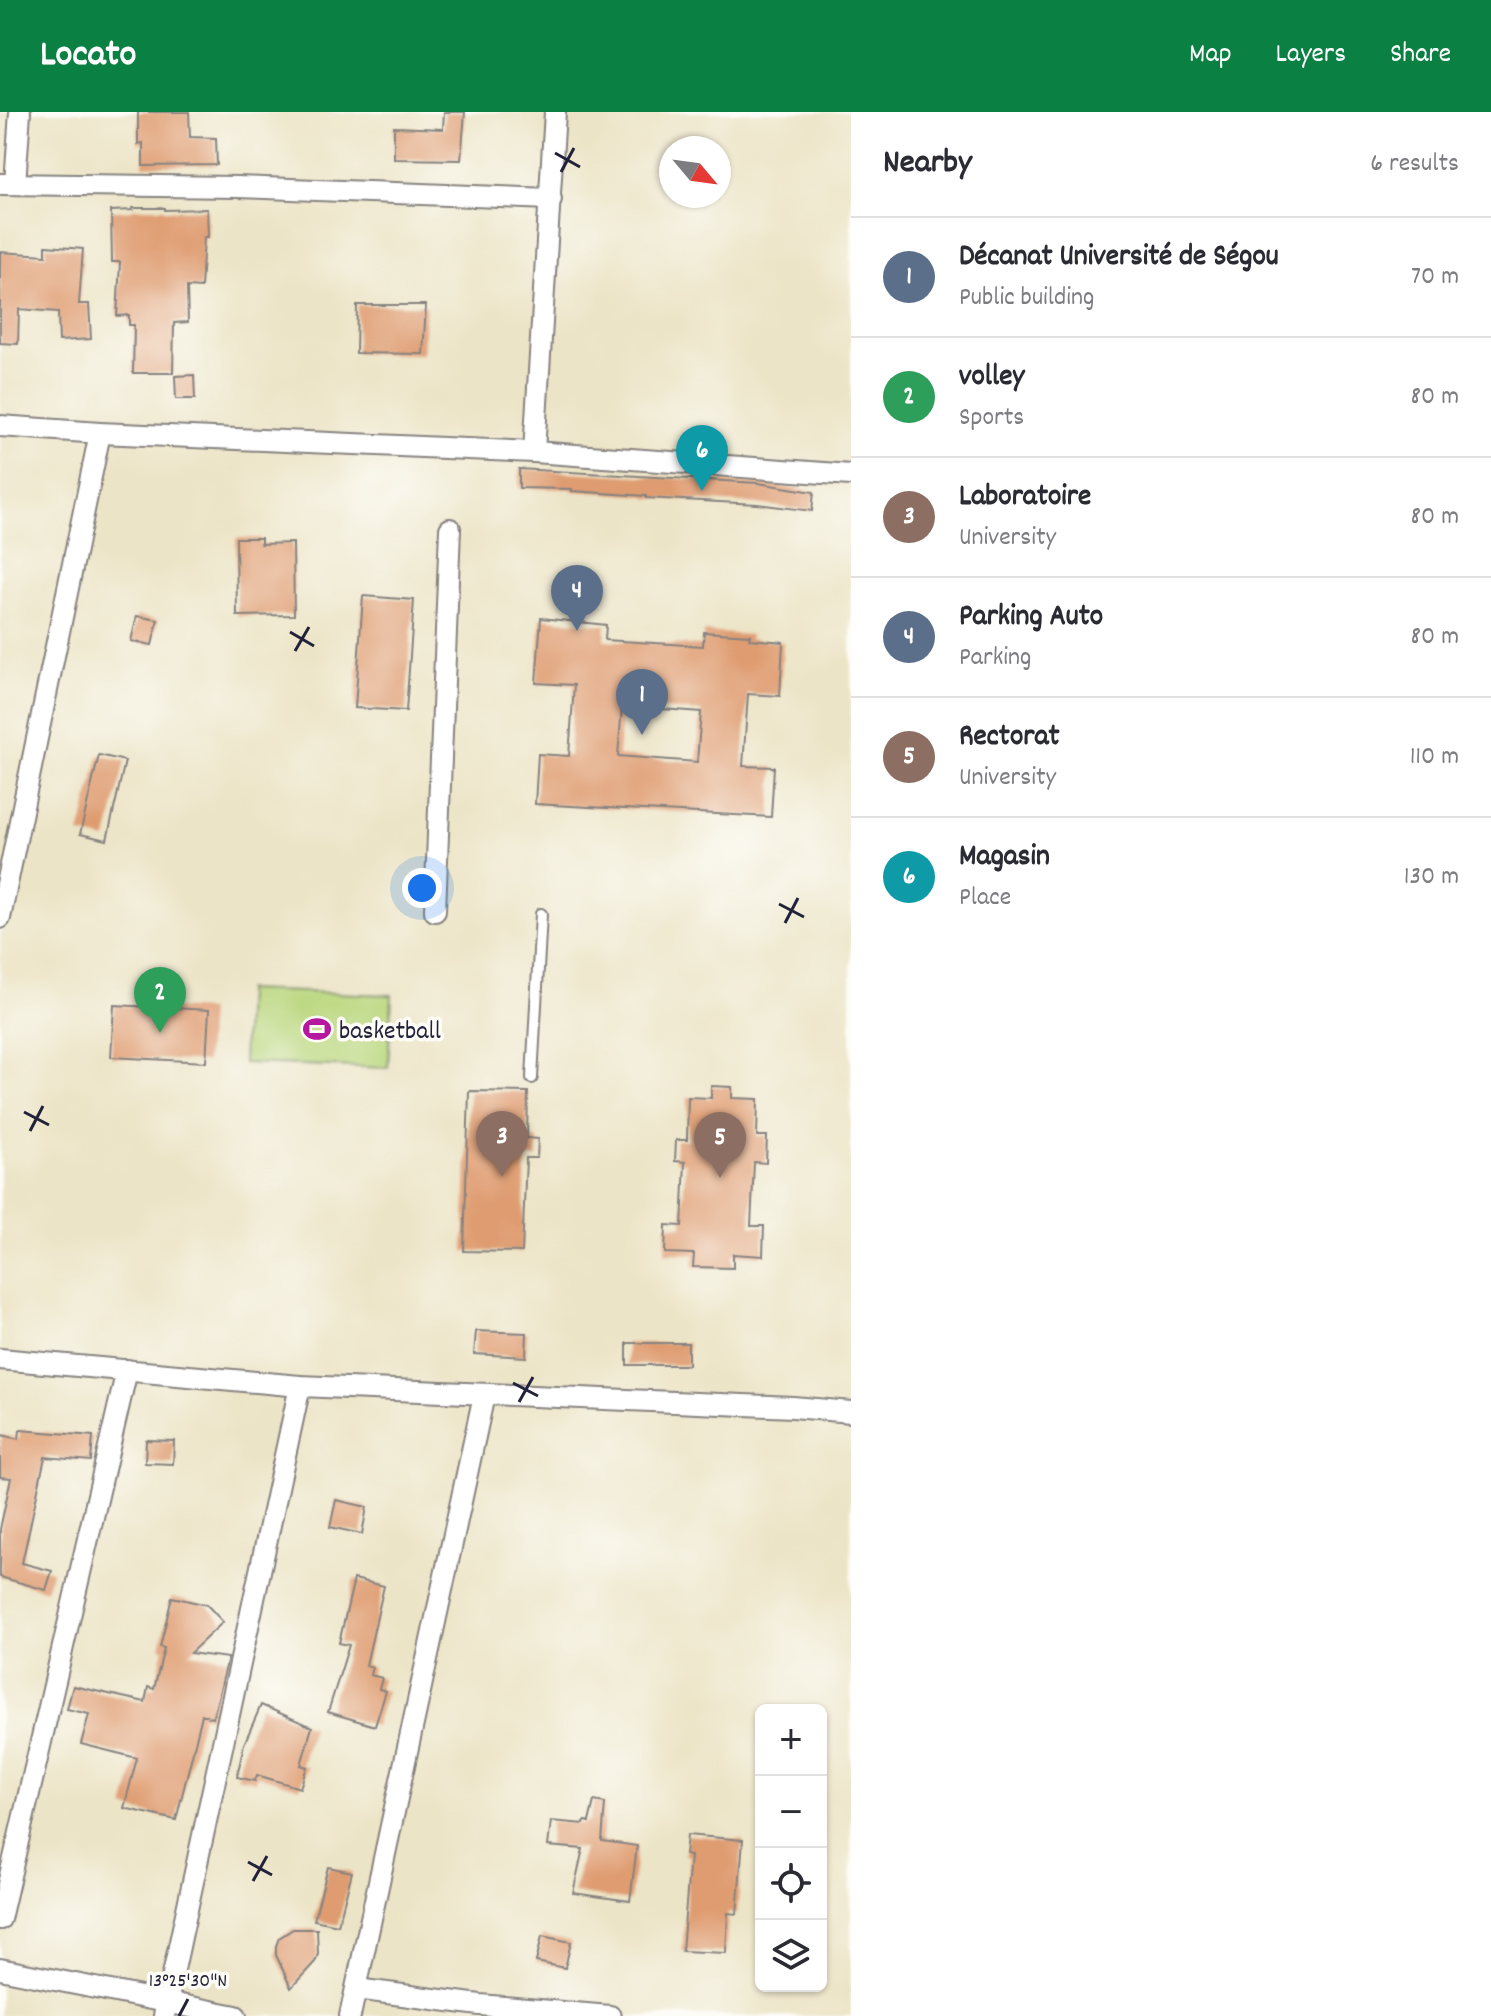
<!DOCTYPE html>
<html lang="en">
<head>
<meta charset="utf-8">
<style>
	body { margin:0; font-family:Dekko,sans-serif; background:#f7f7f7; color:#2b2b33 }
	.controls { position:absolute; right:24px; bottom:24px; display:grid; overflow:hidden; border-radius:12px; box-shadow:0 2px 6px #0004 }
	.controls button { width:72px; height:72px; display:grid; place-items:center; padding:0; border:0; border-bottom:2px solid #e1e1e2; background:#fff; color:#2b2b33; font:40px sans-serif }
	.compass { position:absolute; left:659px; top:24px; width:72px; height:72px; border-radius:50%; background:#fff; box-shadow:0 2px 6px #0004; rotate:119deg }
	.you { position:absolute; left:422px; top:776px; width:28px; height:28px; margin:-20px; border:6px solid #fff; border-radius:50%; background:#1a73e8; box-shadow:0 0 0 12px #1a73e833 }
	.badge { display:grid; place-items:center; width:52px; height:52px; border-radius:50%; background:#0b8043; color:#fff; font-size:26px; font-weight:700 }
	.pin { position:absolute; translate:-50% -66px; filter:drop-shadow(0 2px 4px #0008) }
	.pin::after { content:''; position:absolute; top:42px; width:28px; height:24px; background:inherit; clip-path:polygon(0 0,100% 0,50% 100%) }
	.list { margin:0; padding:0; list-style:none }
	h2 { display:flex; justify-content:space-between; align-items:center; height:104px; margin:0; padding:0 32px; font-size:34px }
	h2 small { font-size:26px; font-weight:400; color:#7c7c81 }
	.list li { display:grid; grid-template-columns:52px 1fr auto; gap:24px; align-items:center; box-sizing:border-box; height:120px; padding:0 32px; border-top:2px solid #e1e1e2 }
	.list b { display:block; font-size:30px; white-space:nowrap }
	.list p { margin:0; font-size:26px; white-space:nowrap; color:#7c7c81 }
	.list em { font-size:26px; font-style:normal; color:#7c7c81 }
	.icon { flex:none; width:44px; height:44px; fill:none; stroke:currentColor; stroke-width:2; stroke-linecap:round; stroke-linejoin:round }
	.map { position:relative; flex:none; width:851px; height:1904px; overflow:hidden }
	header { display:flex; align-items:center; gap:48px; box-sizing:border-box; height:112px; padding:0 40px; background:#0b8043; color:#fff }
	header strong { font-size:38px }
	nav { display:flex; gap:44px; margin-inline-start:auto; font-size:28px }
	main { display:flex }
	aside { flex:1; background:#fff }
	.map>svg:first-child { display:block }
</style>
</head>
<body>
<header>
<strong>Locato</strong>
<nav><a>Map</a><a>Layers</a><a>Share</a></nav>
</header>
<main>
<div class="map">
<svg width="851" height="1904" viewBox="0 0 851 1904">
	<rect width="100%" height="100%" fill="#fdfcf7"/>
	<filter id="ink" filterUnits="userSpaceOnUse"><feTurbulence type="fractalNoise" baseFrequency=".0125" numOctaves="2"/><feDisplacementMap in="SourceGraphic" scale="16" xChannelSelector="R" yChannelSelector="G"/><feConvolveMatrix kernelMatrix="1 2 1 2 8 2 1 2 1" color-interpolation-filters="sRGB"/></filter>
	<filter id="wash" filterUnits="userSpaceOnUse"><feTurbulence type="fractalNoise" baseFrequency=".006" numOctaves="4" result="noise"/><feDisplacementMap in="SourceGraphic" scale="32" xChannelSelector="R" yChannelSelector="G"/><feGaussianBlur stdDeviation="1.8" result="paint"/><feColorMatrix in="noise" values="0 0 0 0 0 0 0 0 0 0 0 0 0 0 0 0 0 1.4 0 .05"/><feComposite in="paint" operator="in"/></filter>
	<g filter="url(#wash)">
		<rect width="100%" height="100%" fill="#ece4c6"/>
		<polygon fill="#bad77e" stroke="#6e7c5c" stroke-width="2" points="246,878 392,883 388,956 243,951"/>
		<g id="blocks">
			<g fill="#df9c71" fill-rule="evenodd">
				<polygon points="138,0 189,0 190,25 216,26 217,53 143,54 143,31 138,32"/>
				<polygon points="444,0 465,0 461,48 394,47 394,15 443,17"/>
				<polygon points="133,96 165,96 165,98 207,97 208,125 204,125 201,176 187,175 188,210 174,211 173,261 133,261 134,213 129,213 129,203 117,204 120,150 112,150 111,99 133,98"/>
				<polygon points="46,134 83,137 79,192 89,192 91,227 59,229 58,200 19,197 18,232 0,231 0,140 46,143"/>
				<polygon points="357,193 426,193 423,242 356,241"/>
				<polygon points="194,263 195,287 176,287 175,264"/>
				<polygon points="519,357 758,371 814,380 812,399 757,392 646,386 646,384 572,379 572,377 519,376"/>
				<polygon points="236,426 261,426 261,432 293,431 294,503 237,504"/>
				<polygon points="363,484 414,488 406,599 355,596"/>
				<polygon points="137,504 158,508 152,533 131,529"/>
				<path d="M 541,506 L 606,513 L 605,528 L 703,534 L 704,520 L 750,523 L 749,527 L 783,530 L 780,584 L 748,582 L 743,654 L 774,655 L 771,705 L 535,692 L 538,642 L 569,644 L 574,573 L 536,571 ZM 622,594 L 701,600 L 697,650 L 618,644 Z"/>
				<polygon points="99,643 125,649 107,728 80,722"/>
				<polygon points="114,893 209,898 206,950 111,945"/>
				<polygon points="711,974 732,975 732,986 758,987 757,1024 767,1024 766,1051 754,1050 751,1114 764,1114 763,1144 733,1142 733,1156 693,1155 694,1142 665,1141 666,1113 682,1114 685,1050 675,1049 676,1028 687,1028 688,985 711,986"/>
				<polygon points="469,979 528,980 527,1026 538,1027 537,1046 526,1046 522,1140 464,1139"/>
				<polygon points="476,1219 527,1221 526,1245 474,1242"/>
				<rect x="627" y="1231" width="61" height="22"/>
				<polygon points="20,1318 93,1324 91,1349 45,1345 22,1451 52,1459 46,1478 0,1465 0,1417 11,1366 0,1365 0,1335 2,1323 19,1327"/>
				<polygon points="146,1328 174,1329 173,1352 145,1351"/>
				<polygon points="336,1388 367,1395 362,1422 330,1415"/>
				<polygon points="354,1467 384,1474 366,1553 372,1555 370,1563 382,1566 379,1577 386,1579 375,1614 328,1600 349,1533 339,1531"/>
				<polygon points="172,1485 207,1493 223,1510 190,1541 228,1546 213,1606 202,1603 176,1708 124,1696 137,1646 81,1632 89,1602 67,1597 73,1574 145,1590 148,1575 154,1577 164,1536 160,1535"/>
				<polygon points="261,1593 312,1615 301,1653 307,1655 300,1676 257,1663 255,1669 237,1665 244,1632"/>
				<polygon points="594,1689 605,1691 602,1729 637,1734 630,1789 573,1781 583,1737 548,1734 551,1709 584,1712 585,1709 589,1710"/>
				<polygon points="687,1723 743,1728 737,1802 728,1801 726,1841 682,1839 690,1744 685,1743"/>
				<polygon points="328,1755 352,1760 338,1813 314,1808"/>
				<polygon points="293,1817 317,1817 318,1842 315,1850 291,1876 276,1843 276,1834 279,1826"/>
				<polygon points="542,1824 571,1830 565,1856 536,1850"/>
			</g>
		</g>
	</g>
	<g filter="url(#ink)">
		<use href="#blocks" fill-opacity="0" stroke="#878380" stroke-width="2"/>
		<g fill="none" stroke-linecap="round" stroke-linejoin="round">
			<g stroke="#878380" stroke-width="14">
				<polyline id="lane" points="532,966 541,802"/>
			</g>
			<g stroke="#878380" stroke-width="24">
				<g id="street">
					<polyline points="0,72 237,75 551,87"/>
					<polyline points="15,72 20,0"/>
					<polyline points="0,314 100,321 534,340 851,363"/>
					<polyline points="534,340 555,0"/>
					<polyline points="435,799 450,417"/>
					<polyline points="0,806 100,321"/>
					<polyline points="0,1247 300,1274 793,1295 851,1300"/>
					<polyline points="0,1807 127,1258"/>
					<polyline points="0,1857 236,1904"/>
					<polyline points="356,1877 480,1893 610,1904"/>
					<polyline points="164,1904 300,1274"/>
					<polyline points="350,1904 484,1283"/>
				</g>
			</g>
			<use href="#lane" stroke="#fff" stroke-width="10"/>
			<use href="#street" stroke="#fff" stroke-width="20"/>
		</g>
	</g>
	<path fill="none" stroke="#22223b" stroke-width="3" d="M 555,41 L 580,55M 561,60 L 574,36M 290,520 L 314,534M 295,539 L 309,515M 779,792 L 804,805M 785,811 L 798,786M 24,1000 L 49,1013M 30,1019 L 43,994M 513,1271 L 538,1284M 519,1290 L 533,1265M 248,1750 L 272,1763M 253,1769 L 267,1744M 179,1904 L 188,1887"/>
	<defs>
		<g id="stadium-bare" transform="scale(2.16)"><path d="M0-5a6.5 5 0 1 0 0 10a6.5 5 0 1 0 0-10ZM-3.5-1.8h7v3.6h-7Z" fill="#b5179e" stroke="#fdfcf7" stroke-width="2.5" paint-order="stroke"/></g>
	</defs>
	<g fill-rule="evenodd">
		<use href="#stadium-bare" x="317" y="917"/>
	</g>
	<g text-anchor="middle" stroke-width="7" stroke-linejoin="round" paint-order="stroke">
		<g font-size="26" fill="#22223b" stroke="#fdfcf7" text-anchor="start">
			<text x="339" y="926">basketball</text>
		</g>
	</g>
	<g font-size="20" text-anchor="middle" fill="#22223b" stroke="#fdfcf7" stroke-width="7" stroke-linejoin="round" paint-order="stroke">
		<text x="188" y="1874">13°25'30"N</text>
	</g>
</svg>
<div class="controls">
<button>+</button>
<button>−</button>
<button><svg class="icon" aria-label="locate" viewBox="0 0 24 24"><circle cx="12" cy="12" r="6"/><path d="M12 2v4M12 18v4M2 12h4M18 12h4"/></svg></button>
<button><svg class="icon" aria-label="layers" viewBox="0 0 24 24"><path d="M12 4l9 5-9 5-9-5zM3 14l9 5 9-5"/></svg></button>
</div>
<svg class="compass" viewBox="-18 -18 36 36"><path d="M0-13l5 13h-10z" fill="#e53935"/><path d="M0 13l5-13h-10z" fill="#7c7c81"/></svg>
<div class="you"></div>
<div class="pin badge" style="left:642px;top:623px;background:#5c6f8a">1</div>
<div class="pin badge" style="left:160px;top:921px;background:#2e9e5b">2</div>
<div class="pin badge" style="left:502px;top:1065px;background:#8d6e63">3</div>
<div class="pin badge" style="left:577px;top:519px;background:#5c6f8a">4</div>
<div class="pin badge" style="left:720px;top:1066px;background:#8d6e63">5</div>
<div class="pin badge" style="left:702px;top:379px;background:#0f9aa8">6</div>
</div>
<aside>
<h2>Nearby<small>6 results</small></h2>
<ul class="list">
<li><span class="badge" style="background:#5c6f8a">1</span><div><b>Décanat Université de Ségou</b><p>Public building</p></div><em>70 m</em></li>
<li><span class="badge" style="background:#2e9e5b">2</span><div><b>volley</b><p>Sports</p></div><em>80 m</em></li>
<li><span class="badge" style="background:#8d6e63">3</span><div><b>Laboratoire</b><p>University</p></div><em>80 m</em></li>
<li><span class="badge" style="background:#5c6f8a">4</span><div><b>Parking Auto</b><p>Parking</p></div><em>80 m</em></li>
<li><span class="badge" style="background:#8d6e63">5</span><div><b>Rectorat</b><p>University</p></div><em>110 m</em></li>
<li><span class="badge" style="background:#0f9aa8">6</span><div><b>Magasin</b><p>Place</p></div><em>130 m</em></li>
</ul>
</aside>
</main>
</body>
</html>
